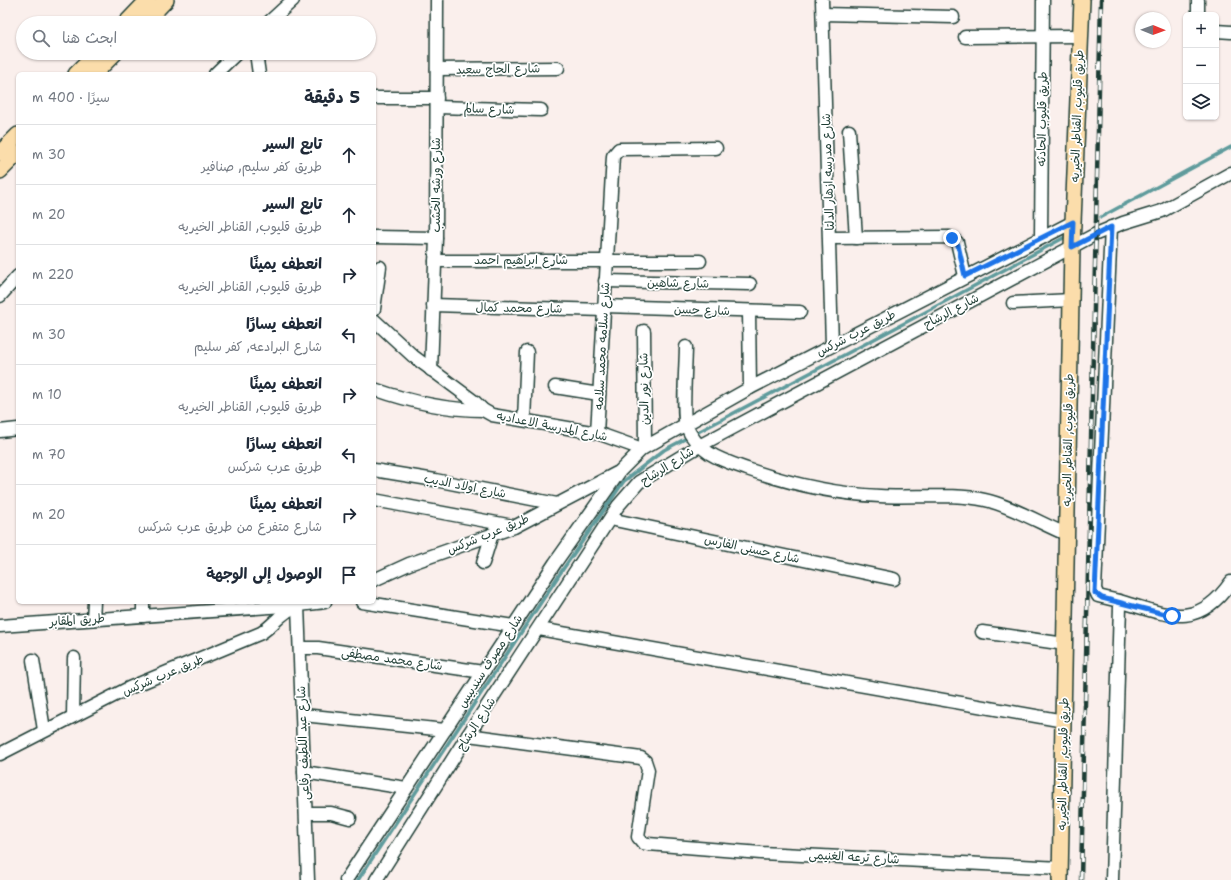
<!DOCTYPE html>
<html lang="ar">
<head>
<meta charset="utf-8">
<style>
	body { margin:0; font-family:"Shantell Sans","Playpen Sans Arabic",sans-serif; background:#f6f6f7; color:#1f2937; direction:rtl }
	.controls { position:absolute; right:12px; top:12px; display:grid; overflow:hidden; border-radius:6px; box-shadow:0 1px 3px #0004 }
	.controls button { width:36px; height:36px; display:grid; place-items:center; padding:0; border:0; border-bottom:1px solid #e0e1e3; background:#fff; color:#1f2937; font:20px sans-serif }
	.compass { position:absolute; left:1135px; top:12px; width:36px; height:36px; border-radius:50%; background:#fff; box-shadow:0 1px 3px #0004; rotate:91deg }
	.stop { position:absolute; width:12px; height:12px; margin:-9px; border:3px solid #1a73e8; border-radius:50%; background:#fff }
	.stop.end { background:#1a73e8; border-color:#fff; box-shadow:0 1px 4px #0008 }
	.list { margin:0; padding:0; list-style:none }
	h2 { display:flex; justify-content:space-between; align-items:center; height:52px; margin:0; padding:0 16px; font-size:17px }
	h2 small { font-size:13px; font-weight:400; color:#747a83 }
	.list li { display:grid; grid-template-columns:26px 1fr auto; gap:12px; align-items:center; box-sizing:border-box; height:60px; padding:0 16px; border-top:1px solid #e0e1e3 }
	.list b { display:block; font-size:15px; white-space:nowrap }
	.list p { margin:0; font-size:13px; white-space:nowrap; color:#747a83 }
	.list em { font-size:13px; font-style:normal; color:#747a83 }
	.icon { flex:none; width:22px; height:22px; fill:none; stroke:currentColor; stroke-width:2; stroke-linecap:round; stroke-linejoin:round }
	.map { position:relative; flex:none; width:1231px; height:880px; overflow:hidden; direction:ltr }
	.search { position:absolute; background:#fff; box-shadow:0 1px 3px #0004; left:16px; top:16px; width:360px; height:44px; display:flex; align-items:center; gap:10px; box-sizing:border-box; padding:0 14px; border-radius:22px; color:#747a83; font-size:15px }
	.panel { position:absolute; background:#fff; box-shadow:0 1px 3px #0004; left:16px; top:72px; width:360px; height:532px; border-radius:6px; direction:rtl }
	.map>svg:first-child { display:block }
</style>
</head>
<body>
<div class="map">
<svg width="1231" height="880" viewBox="0 0 1231 880">
	<rect width="100%" height="100%" fill="#faefec"/>
	<filter id="ink" filterUnits="userSpaceOnUse"><feTurbulence type="fractalNoise" baseFrequency=".025" numOctaves="2"/><feDisplacementMap in="SourceGraphic" scale="8" xChannelSelector="R" yChannelSelector="G"/><feConvolveMatrix kernelMatrix="1 2 1 2 8 2 1 2 1" color-interpolation-filters="sRGB"/></filter>
	<g filter="url(#ink)">
		<g fill="none" stroke-linecap="round" stroke-linejoin="round">
			<g stroke="#5e9b9c" stroke-width="3.5">
				<polyline points="1101,217 1231,147"/>
				<polyline points="358,880 559,575 624,481 664,450 933,308 1069,235"/>
			</g>
			<g stroke="#1f3d34" stroke-width="15">
				<g id="minor">
					<polyline points="822,0 832,345"/>
					<polyline points="823,14 953,17"/>
					<polyline points="1198,15 1198,0"/>
					<polyline points="268,23 293,0"/>
					<polyline points="1216,31 1231,32"/>
					<polyline points="965,37 1080,36"/>
					<polyline points="256,53 259,74"/>
					<polyline points="437,69 558,68"/>
					<polyline points="215,74 237,53"/>
					<polyline points="374,98 437,98"/>
					<polyline points="437,107 541,110"/>
					<polyline points="849,131 856,238"/>
					<polyline points="1111,227 1095,589 1098,596 1119,601 1120,606 1112,880"/>
					<polyline points="374,237 436,238"/>
					<polyline points="830,238 949,237 957,242 965,276"/>
					<polyline points="1041,238 1043,0"/>
					<polyline points="435,261 700,261"/>
					<polyline points="605,281 750,284"/>
					<polyline points="0,296 18,276"/>
					<polyline points="1013,303 1071,300"/>
					<polyline points="433,305 604,310"/>
					<polyline points="604,306 800,312"/>
					<polyline points="374,309 380,267"/>
					<polyline points="749,311 750,388"/>
					<polyline points="374,320 413,356 475,402 483,410 492,415 597,433 642,449"/>
					<polyline points="644,331 645,446"/>
					<path d="M 686,347 C 686,360 682,416 686,425 C 697,453 721,460 747,469 C 791,484 833,494 880,496 C 912,498 954,493 985,500 C 1009,505 1042,524 1066,534"/>
					<polyline points="431,370 436,238 437,0"/>
					<polyline points="555,387 599,394"/>
					<path d="M 374,389 C 408,401 446,410 483,410"/>
					<polyline points="524,420 527,352"/>
					<polyline points="0,431 18,429"/>
					<polyline points="597,433 613,156 619,149 716,148"/>
					<polyline points="374,470 435,480 557,504"/>
					<polyline points="374,500 513,526"/>
					<polyline points="610,519 894,579"/>
					<polyline points="483,563 492,534"/>
					<polyline points="374,580 409,564 514,527 617,473"/>
					<path d="M 1119,601 C 1167,615 1197,631 1231,582"/>
					<polyline points="362,602 513,626"/>
					<polyline points="143,616 143,602"/>
					<polyline points="93,619 94,602"/>
					<polyline points="0,626 298,605 308,880"/>
					<polyline points="539,629 1064,721"/>
					<polyline points="982,632 1065,644"/>
					<polyline points="300,648 318,648 483,672"/>
					<polyline points="33,660 44,730"/>
					<polyline points="303,715 445,730"/>
					<polyline points="73,716 74,658"/>
					<polyline points="468,735 641,758 645,761 648,770 638,837 643,843 648,844 761,853 1061,868"/>
					<path d="M 0,754 L 129,688 L 261,633 C 274,625 282,611 297,606 C 304,603 316,604 325,602"/>
					<polyline points="304,772 406,788"/>
					<polyline points="306,813 331,813 350,818"/>
					<polyline points="346,880 555,563 620,471 642,449 750,388 1073,222"/>
					<polyline points="376,880 468,735 618,506 639,482 699,446 1096,234 1123,223 1162,211 1231,173"/>
				</g>
			</g>
			<g stroke="#1f3d34" stroke-width="18">
				<g id="major">
					<polyline points="126,23 148,0"/>
					<polyline points="144,23 166,0"/>
					<polyline points="76,74 97,53"/>
					<polyline points="94,74 115,53"/>
					<polyline points="0,153 18,135"/>
					<polyline points="0,171 18,153"/>
					<polyline points="1060,880 1072,247 1082,0"/>
				</g>
			</g>
			<use href="#minor" stroke="#fff" stroke-width="12"/>
			<use href="#major" stroke="#fbddab" stroke-width="15"/>
			<g stroke="#1f3d34" stroke-width="4.5">
				<polyline id="rail" points="1081,880 1101,0"/>
			</g>
			<use href="#rail" stroke="#fff" stroke-width="3" stroke-dasharray="9" stroke-linecap="butt"/>
		</g>
	</g>
	<g fill="none" stroke-linecap="round" stroke-linejoin="round" filter="url(#ink)">
		<polyline stroke="#1a73e8" stroke-width="5" points="952,238 958,245 965,276 1073,222 1072,247 1111,227 1095,593 1102,598 1172,616"/>
	</g>
	<g text-anchor="middle" stroke-width="3.5" stroke-linejoin="round" paint-order="stroke">
		<g font-size="12" fill="#1f3d34" stroke="#fff">
			<text transform="translate(498 69) rotate(-1)" y="4">شارع الحاج سعيد</text>
			<text transform="translate(489 109) rotate(2)" y="4">شارع سالم</text>
			<text transform="translate(1077 116) rotate(-88)" y="4">طريق قليوب, القناطر الخيريه</text>
			<text transform="translate(1042 119) rotate(-89)" y="4">طريق قليوب الحادثه</text>
			<text transform="translate(828 172) rotate(-92)" y="4">شارع مدرسه ازهار الدلتا</text>
			<text transform="translate(436 185) rotate(-90)" y="4">شارع ورشه الخشب</text>
			<text x="521" y="264">شارع ابراهيم احمد</text>
			<text transform="translate(678 283) rotate(1)" y="4">شارع شاهين</text>
			<text transform="translate(519 308) rotate(1)" y="4">شارع محمد كمال</text>
			<text transform="translate(702 310) rotate(2)" y="4">شارع حسن</text>
			<text transform="translate(951 311) rotate(-28)" y="4">شارع الرشاح</text>
			<text transform="translate(856 333) rotate(-27)" y="4">طريق عرب شركس</text>
			<text transform="translate(602 346) rotate(-87)" y="4">شارع سلامه محمد سلامه</text>
			<text transform="translate(644 389) rotate(-91)" y="4">شارع نور الدين</text>
			<text transform="translate(552 426) rotate(11)" y="4">شارع المدرسة الاعداديه</text>
			<text transform="translate(1068 440) rotate(-89)" y="4">طريق قليوب, القناطر الخيريه</text>
			<text transform="translate(667 466) rotate(-32)" y="4">شارع الرشاح</text>
			<text transform="translate(465 486) rotate(11)" y="4">شارع اولاد الديب</text>
			<text transform="translate(488 534) rotate(-22)" y="4">طريق عرب شركس</text>
			<text transform="translate(752 549) rotate(12)" y="4">شارع حسنى الفارس</text>
			<text transform="translate(77 620) rotate(-4)" y="4">طريق المقابر</text>
			<text transform="translate(392 659) rotate(8)" y="4">شارع محمد مصطفى</text>
			<text transform="translate(490 661) rotate(-57)" y="4">شارع مصرف سندبيس</text>
			<text transform="translate(163 675) rotate(-23)" y="4">طريق عرب شركس</text>
			<text transform="translate(476 724) rotate(-57)" y="4">شارع الرشاح</text>
			<text transform="translate(303 743) rotate(-92)" y="4">شارع عبد اللطيف رفاعى</text>
			<text transform="translate(1063 764) rotate(-89)" y="4">طريق قليوب, القناطر الخيريه</text>
			<text transform="translate(854 857) rotate(3)" y="4">شارع ترعه الغنيمى</text>
		</g>
	</g>
</svg>
<div class="controls">
<button>+</button>
<button>−</button>
<button><svg class="icon" aria-label="layers" viewBox="0 0 24 24"><path d="M12 4l9 5-9 5-9-5zM3 14l9 5 9-5"/></svg></button>
</div>
<svg class="compass" viewBox="-18 -18 36 36"><path d="M0-13l5 13h-10z" fill="#e53935"/><path d="M0 13l5-13h-10z" fill="#747a83"/></svg>
<div class="stop" style="left:1172px;top:616px"></div>
<div class="stop end" style="left:952px;top:238px"></div>
<div class="search"><svg class="icon" aria-label="search" viewBox="0 0 24 24"><circle cx="10" cy="10" r="6"/><path d="M15 15l6 6"/></svg>ابحث هنا</div>
<section class="panel">
<h2>5 دقيقة<small>سيرًا · 400 m</small></h2>
<ul class="list">
<li><svg class="icon" aria-label="ahead" viewBox="0 0 24 24"><path d="M12 20V5M6 11l6-6 6 6"/></svg><div><b>تابع السير</b><p>طريق كفر سليم, صنافير</p></div><em>30 m</em></li>
<li><svg class="icon" aria-label="ahead" viewBox="0 0 24 24"><path d="M12 20V5M6 11l6-6 6 6"/></svg><div><b>تابع السير</b><p>طريق قليوب, القناطر الخيريه</p></div><em>20 m</em></li>
<li><svg class="icon" aria-label="right" viewBox="0 0 24 24"><path d="M7 20v-9h11M14 6l5 5-5 5"/></svg><div><b>انعطف يمينًا</b><p>طريق قليوب, القناطر الخيريه</p></div><em>220 m</em></li>
<li><svg class="icon" aria-label="left" viewBox="0 0 24 24"><path d="M17 20v-9H6M10 6l-5 5 5 5"/></svg><div><b>انعطف يسارًا</b><p>شارع البرادعه, كفر سليم</p></div><em>30 m</em></li>
<li><svg class="icon" aria-label="right" viewBox="0 0 24 24"><path d="M7 20v-9h11M14 6l5 5-5 5"/></svg><div><b>انعطف يمينًا</b><p>طريق قليوب, القناطر الخيريه</p></div><em>10 m</em></li>
<li><svg class="icon" aria-label="left" viewBox="0 0 24 24"><path d="M17 20v-9H6M10 6l-5 5 5 5"/></svg><div><b>انعطف يسارًا</b><p>طريق عرب شركس</p></div><em>70 m</em></li>
<li><svg class="icon" aria-label="right" viewBox="0 0 24 24"><path d="M7 20v-9h11M14 6l5 5-5 5"/></svg><div><b>انعطف يمينًا</b><p>شارع متفرع من طريق عرب شركس</p></div><em>20 m</em></li>
<li><svg class="icon" aria-label="arrive" viewBox="0 0 24 24"><path d="M6 21V4h12l-3 4 3 4H6"/></svg><div><b>الوصول إلى الوجهة</b></div></li>
</ul>
</section>
</div>
</body>
</html>
